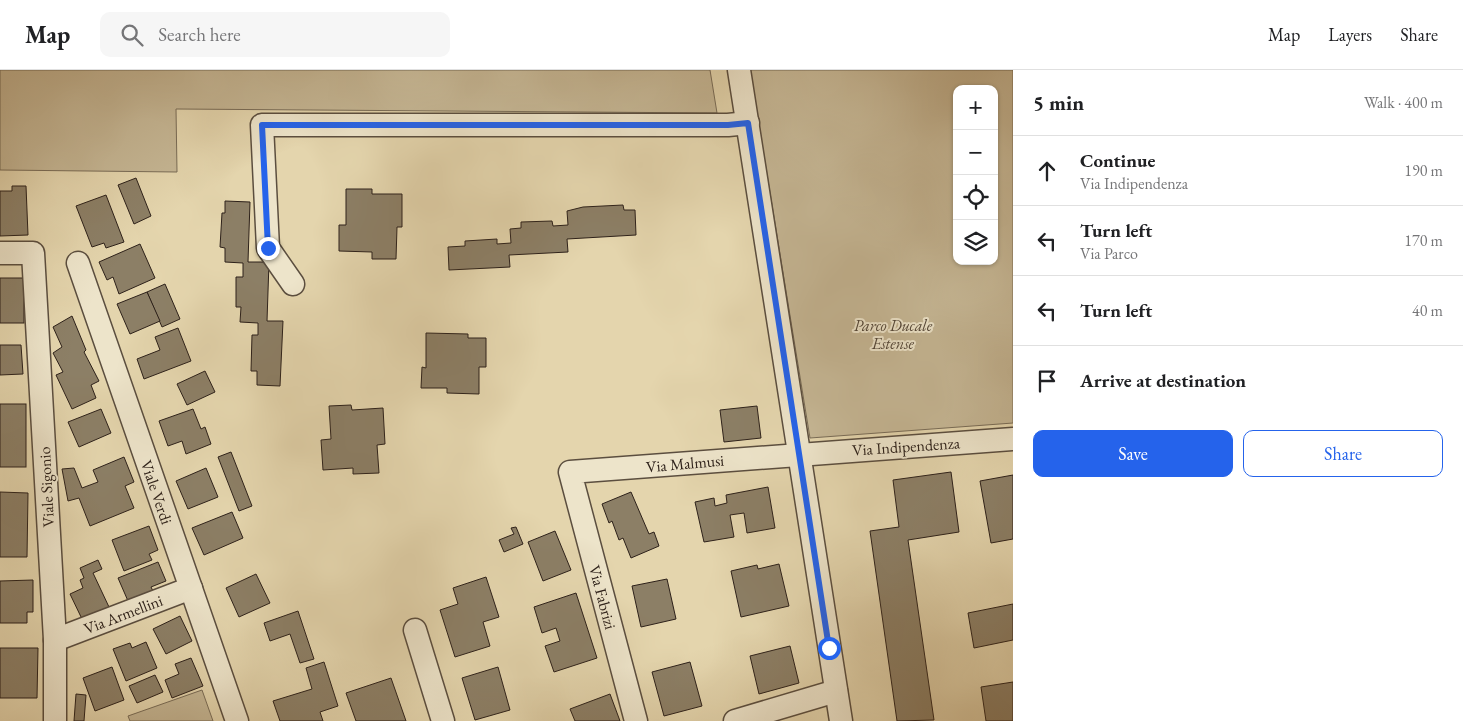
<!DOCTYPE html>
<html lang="en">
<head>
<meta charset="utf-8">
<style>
	body { margin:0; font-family:"EB Garamond",serif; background:#f6f6f6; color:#202124 }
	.controls { position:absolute; right:15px; top:15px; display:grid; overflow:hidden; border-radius:10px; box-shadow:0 1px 4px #0004 }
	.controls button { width:45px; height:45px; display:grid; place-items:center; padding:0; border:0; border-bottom:1px solid #e0e0e0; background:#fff; color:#202124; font:25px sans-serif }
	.stop { position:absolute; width:15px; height:15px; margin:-11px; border:4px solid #2563eb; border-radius:50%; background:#fff }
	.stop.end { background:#2563eb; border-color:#fff; box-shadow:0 1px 5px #0008 }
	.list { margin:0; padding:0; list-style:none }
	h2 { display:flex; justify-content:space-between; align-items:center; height:65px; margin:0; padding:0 20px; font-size:21px }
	h2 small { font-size:16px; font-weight:400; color:#757577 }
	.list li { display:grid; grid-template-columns:32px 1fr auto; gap:15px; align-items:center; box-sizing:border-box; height:70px; padding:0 20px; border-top:1px solid #e0e0e0 }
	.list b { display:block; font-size:19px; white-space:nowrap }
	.list p { margin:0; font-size:16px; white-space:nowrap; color:#757577 }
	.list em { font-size:16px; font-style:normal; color:#757577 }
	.actions { display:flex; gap:10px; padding:15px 20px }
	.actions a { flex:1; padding:11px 0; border:1px solid #2563eb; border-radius:10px; text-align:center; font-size:18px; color:#2563eb }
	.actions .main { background:#2563eb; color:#fff }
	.icon { flex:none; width:28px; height:28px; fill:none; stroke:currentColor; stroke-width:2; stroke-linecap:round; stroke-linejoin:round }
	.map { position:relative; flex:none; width:1013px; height:651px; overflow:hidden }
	header { display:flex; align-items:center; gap:30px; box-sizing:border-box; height:70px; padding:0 25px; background:#fff; border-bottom:1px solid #e0e0e0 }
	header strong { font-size:24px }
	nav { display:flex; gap:28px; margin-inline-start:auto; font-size:18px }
	.search { width:350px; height:45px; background:#f6f6f6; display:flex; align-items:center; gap:12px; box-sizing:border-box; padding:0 18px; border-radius:10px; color:#757577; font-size:19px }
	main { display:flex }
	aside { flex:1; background:#fff }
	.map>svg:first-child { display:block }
</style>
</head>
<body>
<header>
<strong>Map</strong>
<div class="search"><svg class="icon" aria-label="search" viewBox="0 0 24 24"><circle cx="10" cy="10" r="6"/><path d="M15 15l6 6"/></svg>Search here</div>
<nav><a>Map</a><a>Layers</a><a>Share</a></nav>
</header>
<main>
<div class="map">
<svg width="1013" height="651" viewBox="0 0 1013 651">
	<rect width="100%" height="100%" fill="#e4d5ad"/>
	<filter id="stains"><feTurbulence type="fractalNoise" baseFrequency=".004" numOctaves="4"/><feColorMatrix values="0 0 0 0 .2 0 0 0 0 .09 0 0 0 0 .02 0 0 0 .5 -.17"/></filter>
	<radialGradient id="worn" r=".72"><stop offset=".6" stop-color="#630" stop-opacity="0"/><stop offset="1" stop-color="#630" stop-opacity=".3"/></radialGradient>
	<g fill="#c5b694" stroke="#796c57" fill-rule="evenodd">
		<polygon points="0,0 710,0 717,43 176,39 177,102 0,100"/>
		<path d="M 750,0 L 1013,0 L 1013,353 L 810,368 ZM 957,19 L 994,19 L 994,191 L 957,191 Z"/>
		<polygon points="202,620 213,651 130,651 128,646"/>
	</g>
	<g fill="#8c7f66" stroke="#2d211a">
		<polygon points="136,108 151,146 134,154 118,115"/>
		<polygon points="12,116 26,116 28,165 0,166 0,121 12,121"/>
		<polygon points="346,119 372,119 372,124 402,124 402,157 397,157 396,189 372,189 372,182 339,181 339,155 346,155"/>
		<polygon points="106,125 124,172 106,178 104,173 92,177 76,136"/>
		<polygon points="225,131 250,132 248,192 269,192 267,251 283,251 280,316 257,315 257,301 251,301 252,265 258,265 258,253 240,252 241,237 236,237 236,207 243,207 243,193 225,192 225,178 220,177 222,143 225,143"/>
		<polygon points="623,135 624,140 635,140 636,165 567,169 568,182 509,185 510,197 449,200 448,177 465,176 465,171 497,169 497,174 511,173 510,159 521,158 521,152 552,151 553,156 568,155 567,141 583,137"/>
		<polygon points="140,174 155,208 119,224 113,207 107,210 99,192"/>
		<rect x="0" y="208" width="24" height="45"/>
		<polygon points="165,214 180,249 162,257 147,222"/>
		<polygon points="147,222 160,251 130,264 117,234"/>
		<polygon points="72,246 86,280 84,282 99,311 91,315 96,328 72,339 56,305 63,302 53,283 62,277 53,257"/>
		<polygon points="178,258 191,291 144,309 137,289 160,280 155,267"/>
		<polygon points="426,263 468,264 468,268 486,268 486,297 479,297 479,324 447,323 447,318 421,318 422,297 426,298"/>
		<polygon points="0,275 21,275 23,304 0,305"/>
		<polygon points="205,301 215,322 187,335 177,314"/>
		<rect x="0" y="334" width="26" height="63"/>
		<polygon points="351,335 352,340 383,338 385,374 377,375 379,403 353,404 353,398 323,400 321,370 331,369 329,336"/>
		<polygon points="757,336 761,368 724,372 720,340"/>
		<polygon points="101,339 111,363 79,377 68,352"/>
		<polygon points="193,339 201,359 205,357 211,374 186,384 182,371 168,376 159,351"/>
		<polygon points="231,382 252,436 239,441 218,387"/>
		<polygon points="124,387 134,412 125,416 134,438 90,456 79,428 68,431 62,399 74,398 82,418 98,412 93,400"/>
		<polygon points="206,398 218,427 188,439 176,411"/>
		<polygon points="951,402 959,462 908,470 934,650 897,651 870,461 899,457 893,410"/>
		<polygon points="1013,405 1013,469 991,473 980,411"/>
		<polygon points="768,417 775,458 747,463 744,443 730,445 734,467 704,472 695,432 714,428 715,436 727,433 726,425"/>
		<polygon points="0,422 28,423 27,487 0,487"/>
		<polygon points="631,422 649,464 654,462 659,476 631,488 623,468 619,470 612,451 609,453 602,434"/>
		<polygon points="232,442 243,468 204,485 192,458"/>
		<polygon points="149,456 158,480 149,484 152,490 124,501 112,470"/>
		<polygon points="516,457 523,474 504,482 499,470 514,464 511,458"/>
		<polygon points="555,461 571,500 543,511 528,472"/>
		<polygon points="98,490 102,499 93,503 109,537 82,549 70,524 83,518 80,510 84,508 80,498"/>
		<polygon points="158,492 166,511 151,517 153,521 128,531 118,508"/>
		<polygon points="779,494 789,536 741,547 731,501 757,495 758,499"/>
		<polygon points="256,504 270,533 239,547 226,518"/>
		<polygon points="486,507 499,547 483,552 490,576 455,587 440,540 458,534 453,518"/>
		<polygon points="667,509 676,549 641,557 632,516"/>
		<polygon points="33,510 33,542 27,542 27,553 0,553 0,511"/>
		<polygon points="576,523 597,588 554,602 545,576 560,571 556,558 542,563 534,537"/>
		<polygon points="1013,534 1013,570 974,578 968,543"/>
		<polygon points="298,541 314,589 300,593 290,564 270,571 264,553"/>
		<polygon points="180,546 192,571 166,584 153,559"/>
		<polygon points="146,572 157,598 126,611 113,579 130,573 132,578"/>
		<polygon points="790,576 799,613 759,624 750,586"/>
		<polygon points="0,578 38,578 37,628 0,628"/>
		<polygon points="191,588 203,616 172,628 165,610 179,604 175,594"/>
		<polygon points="324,592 338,636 320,642 323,651 280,651 273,631 312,619 306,598"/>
		<polygon points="690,592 702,636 664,646 652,602"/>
		<polygon points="112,597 124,630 95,641 83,608"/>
		<polygon points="498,597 510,640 475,650 462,608"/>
		<polygon points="155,605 163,622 137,633 129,616"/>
		<polygon points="391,608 406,651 356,651 346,623"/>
		<polygon points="1013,612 1013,651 986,651 981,617"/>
		<polygon points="76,624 86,625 84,651 74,651"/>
		<polygon points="610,624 620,651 575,651 570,639"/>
	</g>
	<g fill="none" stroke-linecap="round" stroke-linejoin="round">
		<g stroke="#5b4e3f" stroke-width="25">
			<g id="minor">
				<polyline points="739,0 841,651"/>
				<polyline points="0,183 33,183 55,570 55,651"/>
				<polyline points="78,193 237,651"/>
				<polyline points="293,214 268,178 262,55 728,55 748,53"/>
				<polyline points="415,560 443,651"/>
				<polyline points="55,570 191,518"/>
				<polyline points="636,651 570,402 1013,369"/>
				<polyline points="735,651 836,621"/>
			</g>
		</g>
		<use href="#minor" stroke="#ede4ca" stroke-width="22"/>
	</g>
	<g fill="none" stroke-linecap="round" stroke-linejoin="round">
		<polyline stroke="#2563eb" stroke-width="6" points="268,178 262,55 728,55 748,53 829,578"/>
	</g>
	<g text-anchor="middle" stroke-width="4" stroke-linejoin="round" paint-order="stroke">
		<g font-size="16" font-style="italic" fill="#534638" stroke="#ede4ca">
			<text x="893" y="261">Parco Ducale<tspan x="893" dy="18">Estense</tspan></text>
		</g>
		<g font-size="16" fill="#2d211a" stroke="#ede4ca">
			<text transform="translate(906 376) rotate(-4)" y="6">Via Indipendenza</text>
			<text transform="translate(685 393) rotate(-5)" y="6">Via Malmusi</text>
			<text transform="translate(46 417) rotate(-93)" y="6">Viale Sigonio</text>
			<text transform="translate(157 422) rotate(71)" y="6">Viale Verdi</text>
			<text transform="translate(603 527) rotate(75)" y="6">Via Fabrizi</text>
			<text transform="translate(123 544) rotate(-21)" y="6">Via Armellini</text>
		</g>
	</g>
	<rect width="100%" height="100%" filter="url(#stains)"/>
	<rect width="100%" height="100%" fill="url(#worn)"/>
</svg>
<div class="controls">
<button>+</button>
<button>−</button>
<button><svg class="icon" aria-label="locate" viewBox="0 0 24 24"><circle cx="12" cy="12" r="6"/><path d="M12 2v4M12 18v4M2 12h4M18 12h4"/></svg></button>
<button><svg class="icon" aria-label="layers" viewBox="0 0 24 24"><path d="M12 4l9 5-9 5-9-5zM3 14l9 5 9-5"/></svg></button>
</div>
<div class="stop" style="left:829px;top:578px"></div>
<div class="stop end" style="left:268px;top:178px"></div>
</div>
<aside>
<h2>5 min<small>Walk · 400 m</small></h2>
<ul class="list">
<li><svg class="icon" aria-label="ahead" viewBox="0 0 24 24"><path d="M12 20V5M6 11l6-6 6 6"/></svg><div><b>Continue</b><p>Via Indipendenza</p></div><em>190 m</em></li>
<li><svg class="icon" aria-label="left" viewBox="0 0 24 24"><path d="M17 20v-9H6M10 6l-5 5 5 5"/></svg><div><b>Turn left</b><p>Via Parco</p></div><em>170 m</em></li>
<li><svg class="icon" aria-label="left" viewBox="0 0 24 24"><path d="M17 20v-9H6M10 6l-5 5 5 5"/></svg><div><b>Turn left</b></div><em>40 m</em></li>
<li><svg class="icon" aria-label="arrive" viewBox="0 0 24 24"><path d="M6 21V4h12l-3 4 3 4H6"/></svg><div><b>Arrive at destination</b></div></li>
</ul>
<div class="actions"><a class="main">Save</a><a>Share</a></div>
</aside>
</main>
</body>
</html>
